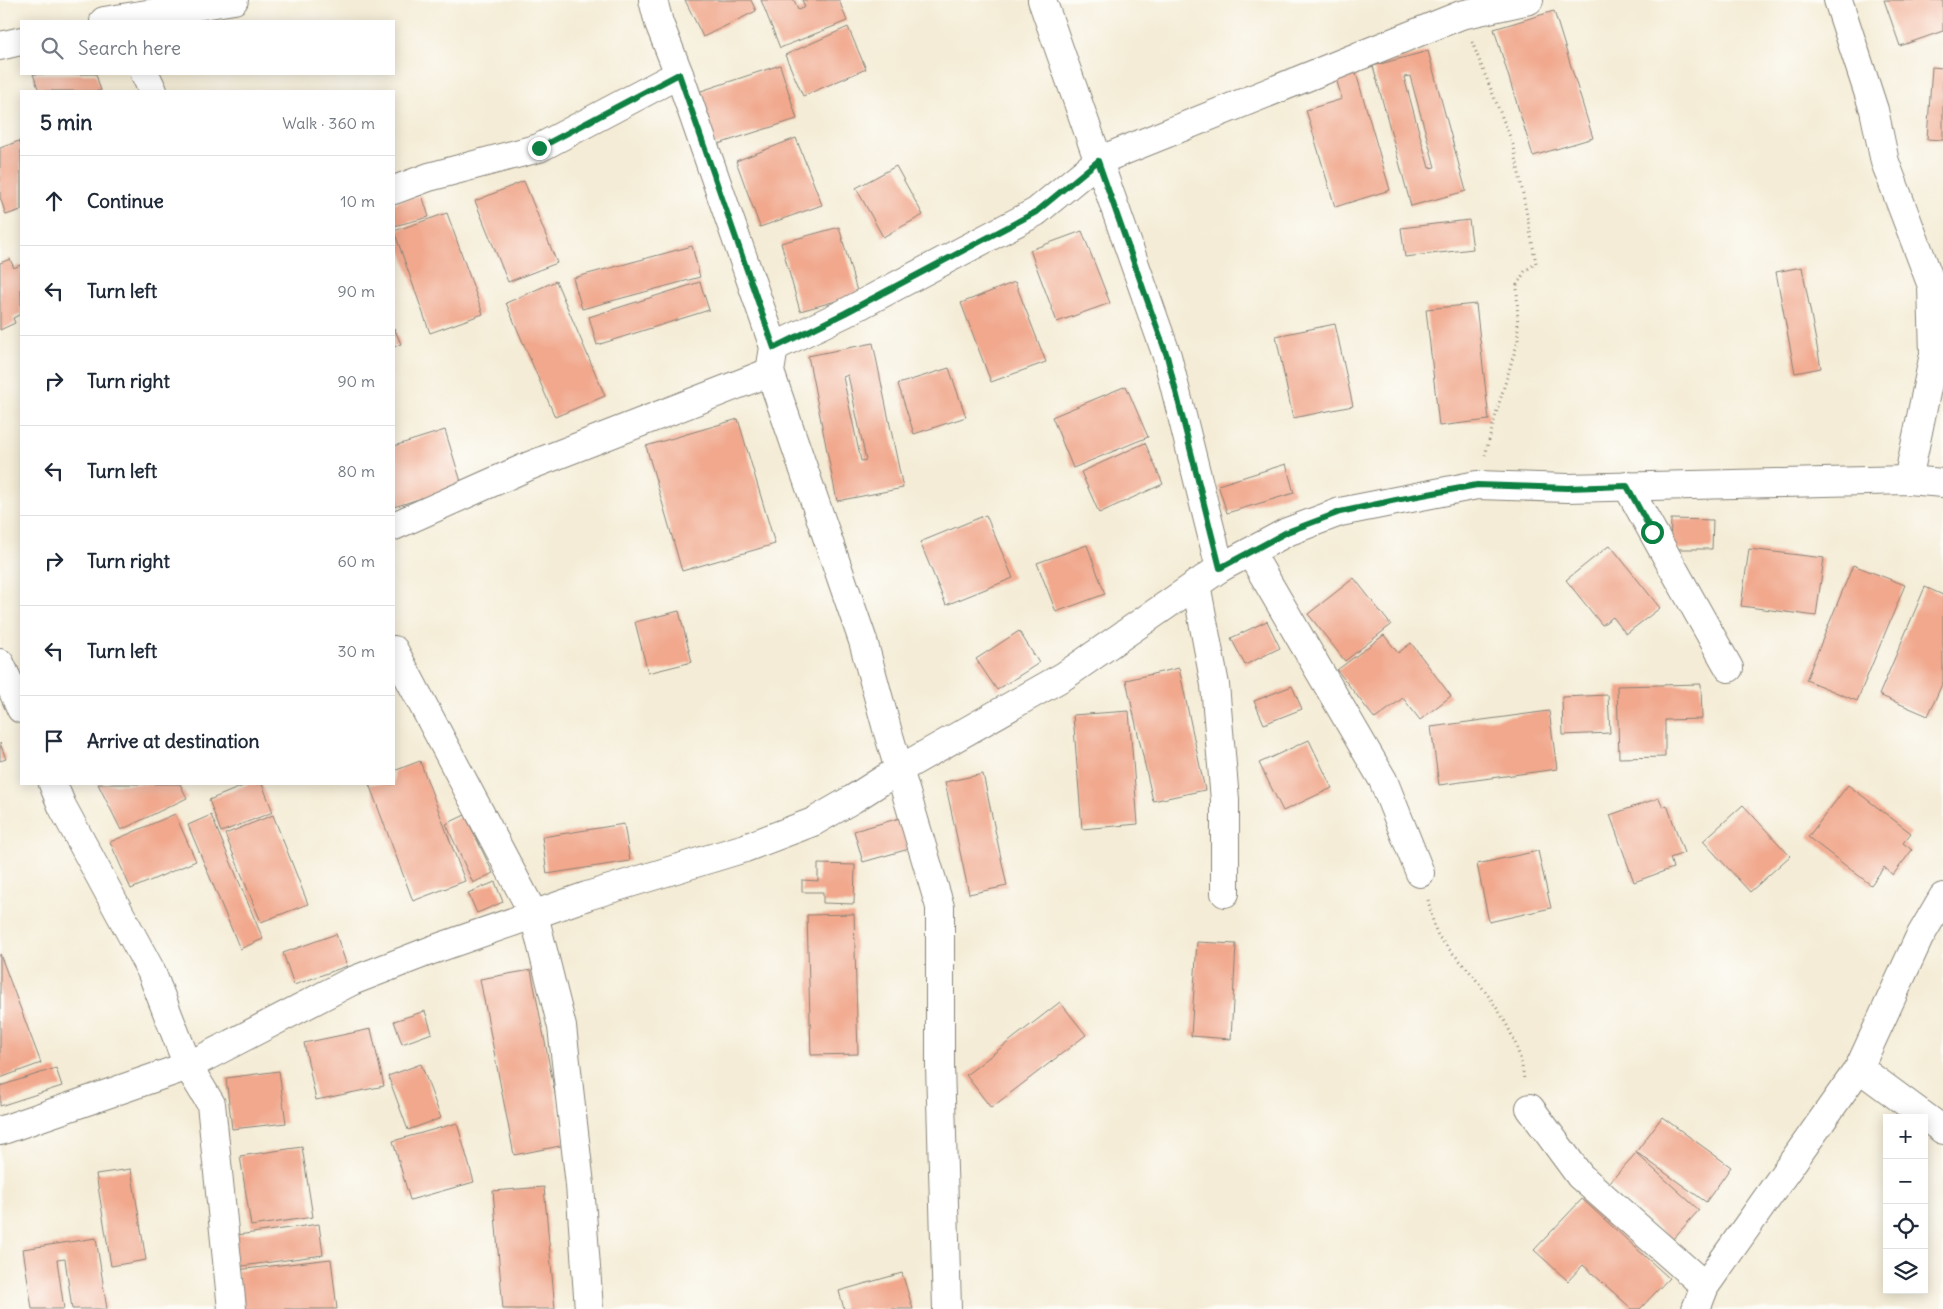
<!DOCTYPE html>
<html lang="en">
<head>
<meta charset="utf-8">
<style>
	body { margin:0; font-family:Delius,sans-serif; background:#f6f6f7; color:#1f2937 }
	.controls { position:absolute; right:15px; bottom:15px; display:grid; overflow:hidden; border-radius:0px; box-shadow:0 2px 12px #0003 }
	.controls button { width:45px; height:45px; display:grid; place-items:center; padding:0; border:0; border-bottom:1px solid #e0e1e3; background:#fff; color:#1f2937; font:25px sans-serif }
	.stop { position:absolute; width:15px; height:15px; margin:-11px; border:4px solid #0b8043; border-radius:50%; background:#fff }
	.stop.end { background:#0b8043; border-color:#fff; box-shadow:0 1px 5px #0008 }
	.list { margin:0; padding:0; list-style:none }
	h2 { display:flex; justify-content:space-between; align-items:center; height:65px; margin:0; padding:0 20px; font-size:21px }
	h2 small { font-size:16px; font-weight:400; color:#747a83 }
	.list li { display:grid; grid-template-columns:32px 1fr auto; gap:15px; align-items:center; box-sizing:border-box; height:90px; padding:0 20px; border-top:1px solid #e0e1e3 }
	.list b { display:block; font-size:19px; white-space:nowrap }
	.list em { font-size:16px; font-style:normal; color:#747a83 }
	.icon { flex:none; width:28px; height:28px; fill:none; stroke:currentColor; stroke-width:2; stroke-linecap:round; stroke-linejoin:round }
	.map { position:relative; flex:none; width:1943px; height:1309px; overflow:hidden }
	.search { position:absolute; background:#fff; box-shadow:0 2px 12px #0003; left:20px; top:20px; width:375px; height:55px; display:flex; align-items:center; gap:12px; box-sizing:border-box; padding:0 18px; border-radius:0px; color:#747a83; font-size:19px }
	.panel { position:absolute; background:#fff; box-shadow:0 2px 12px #0003; left:20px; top:90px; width:375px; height:695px; border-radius:0px }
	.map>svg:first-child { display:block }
</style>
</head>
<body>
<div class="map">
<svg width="1943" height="1309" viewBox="0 0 1943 1309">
	<rect width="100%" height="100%" fill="#fdfcf7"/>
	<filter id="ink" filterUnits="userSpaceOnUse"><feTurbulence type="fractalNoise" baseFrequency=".02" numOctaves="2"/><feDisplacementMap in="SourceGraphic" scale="10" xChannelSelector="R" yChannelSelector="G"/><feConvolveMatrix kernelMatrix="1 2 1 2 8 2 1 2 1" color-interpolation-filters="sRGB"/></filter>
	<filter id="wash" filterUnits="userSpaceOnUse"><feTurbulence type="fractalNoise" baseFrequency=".0096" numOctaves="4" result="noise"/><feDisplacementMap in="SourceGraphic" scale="20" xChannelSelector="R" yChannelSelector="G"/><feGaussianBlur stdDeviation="1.12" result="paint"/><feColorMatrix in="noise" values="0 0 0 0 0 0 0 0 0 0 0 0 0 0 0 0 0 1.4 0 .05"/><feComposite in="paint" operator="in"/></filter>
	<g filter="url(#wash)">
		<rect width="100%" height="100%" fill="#f4ecd6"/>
		<g id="blocks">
			<g fill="#f1a88d" fill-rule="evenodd">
				<polygon points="685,0 751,0 756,11 703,37"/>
				<polygon points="761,0 794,0 798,10 805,7 802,0 839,0 847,21 780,48"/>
				<polygon points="1884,0 1943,0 1943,31 1900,46"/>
				<polygon points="1554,11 1593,138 1533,156 1494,29"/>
				<polygon points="848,27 866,69 803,96 785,55"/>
				<path d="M 1428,51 L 1466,191 L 1411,206 L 1373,66 ZM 1410,76 L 1435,167 L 1429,168 L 1404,77 Z"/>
				<polygon points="780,65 797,119 715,145 698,92"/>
				<polygon points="1932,67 1943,68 1943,140 1927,139"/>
				<polygon points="1356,73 1390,190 1335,207 1306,110 1342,99 1336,78"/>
				<polygon points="33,74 96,74 101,91 39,91"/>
				<polygon points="796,138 822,205 760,227 736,161"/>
				<polygon points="19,141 21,146 21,210 6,215 0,197 0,148"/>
				<polygon points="896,166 923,215 883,237 856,188"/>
				<polygon points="524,181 557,263 508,282 475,201"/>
				<polygon points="422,195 429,217 394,226 394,203"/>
				<polygon points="447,213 483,314 430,333 394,231"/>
				<polygon points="1469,220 1473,249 1405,257 1401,228"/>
				<polygon points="839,227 858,295 800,311 781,243"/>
				<polygon points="1082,231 1110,303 1057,322 1030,250"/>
				<polygon points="692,246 700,277 582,309 573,278"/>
				<polygon points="10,259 14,268 20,265 21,268 21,314 13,318 15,323 0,330 0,263"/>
				<polygon points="1802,267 1821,368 1795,373 1776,272"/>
				<polygon points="556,281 605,396 555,417 506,303"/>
				<polygon points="700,282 709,310 597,345 589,317"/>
				<polygon points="1015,282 1046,362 991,382 961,303"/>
				<polygon points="1476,304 1489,420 1439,426 1426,309"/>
				<polygon points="1335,324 1353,406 1293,418 1276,336"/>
				<polygon points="394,328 401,344 394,347"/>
				<path d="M 873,343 L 903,488 L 837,501 L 808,356 ZM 848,375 L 866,460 L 861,461 L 843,377 Z"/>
				<polygon points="949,368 966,417 914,434 898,384"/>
				<polygon points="1126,386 1148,437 1073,468 1052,417"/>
				<polygon points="738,419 775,544 682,571 646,446"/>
				<polygon points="445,430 462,485 394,507 394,446"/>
				<polygon points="1145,443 1163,484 1099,513 1081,472"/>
				<polygon points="1286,464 1294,493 1227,513 1218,485"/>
				<polygon points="986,515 1013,578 946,605 920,542"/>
				<polygon points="1671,519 1713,520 1712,549 1670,549"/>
				<polygon points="1087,545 1105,594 1056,612 1037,563"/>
				<polygon points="1610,545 1660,608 1626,634 1613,617 1602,625 1566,580"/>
				<polygon points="1749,549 1824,558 1816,616 1741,606"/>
				<polygon points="1853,565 1905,585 1857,701 1806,680"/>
				<polygon points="1354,578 1391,625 1345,661 1308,614"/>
				<polygon points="1925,587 1943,595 1943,682 1928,716 1879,695"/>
				<polygon points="679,611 692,662 648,673 635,622"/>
				<polygon points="1267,621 1280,648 1245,665 1231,638"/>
				<polygon points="1019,631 1039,663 997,690 976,659"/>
				<polygon points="1384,635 1398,653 1411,643 1451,696 1420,720 1403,698 1375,719 1337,670"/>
				<polygon points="1179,668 1205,790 1153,801 1126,680"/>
				<polygon points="1701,684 1702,719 1665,720 1665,757 1619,758 1617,686"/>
				<polygon points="1292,686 1302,709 1264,724 1254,701"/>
				<polygon points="1608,695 1610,733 1563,735 1562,697"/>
				<polygon points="1129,711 1138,824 1082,829 1073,715"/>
				<polygon points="1549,711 1557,769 1439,785 1431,727"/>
				<polygon points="1309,740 1332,788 1283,811 1259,763"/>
				<polygon points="0,743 6,759 0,761"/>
				<polygon points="420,761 465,881 413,901 369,784 394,784 394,771"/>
				<polygon points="983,774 1007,886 969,894 945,782"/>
				<polygon points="98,784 180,784 187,798 121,830"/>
				<polygon points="248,784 262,784 273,812 221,832 209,800"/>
				<polygon points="1848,785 1911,833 1903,843 1912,850 1893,875 1884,867 1871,885 1808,837"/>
				<polygon points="1659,798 1663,807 1667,805 1684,853 1670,858 1673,868 1634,882 1610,815"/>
				<polygon points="1743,805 1790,856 1750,892 1703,841"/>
				<polygon points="175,814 196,861 131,889 110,842"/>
				<polygon points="211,815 263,939 240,949 188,825"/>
				<polygon points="273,815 308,904 261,922 225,834"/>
				<polygon points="465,815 493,873 473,883 446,824"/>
				<polygon points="900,818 909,849 863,862 854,831"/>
				<polygon points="624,824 630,861 547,874 542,837"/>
				<polygon points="1538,851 1551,908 1489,922 1477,864"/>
				<polygon points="818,864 855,865 854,904 823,903 823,892 802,892 802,880 818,881"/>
				<polygon points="495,882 503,902 477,913 468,893"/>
				<polygon points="854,914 858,1054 811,1055 807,915"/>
				<polygon points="336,934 347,966 294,985 283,953"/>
				<polygon points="1197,942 1236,944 1231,1039 1191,1036"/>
				<polygon points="0,954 41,1063 0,1078"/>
				<polygon points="531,970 565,1145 514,1155 480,979"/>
				<polygon points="1060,1002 1086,1035 991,1108 966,1075"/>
				<polygon points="425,1011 432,1033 402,1044 394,1021"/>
				<polygon points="371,1029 384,1086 316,1100 304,1043"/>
				<polygon points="421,1064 441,1118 408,1130 388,1076"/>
				<polygon points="56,1068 62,1086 0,1106 0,1086"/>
				<polygon points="279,1071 286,1123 232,1129 226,1078"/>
				<polygon points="1662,1117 1731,1167 1706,1202 1636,1152"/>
				<polygon points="457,1123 474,1182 410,1200 393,1141"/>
				<polygon points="302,1147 313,1217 251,1226 240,1156"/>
				<polygon points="1636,1153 1699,1210 1672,1240 1609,1183"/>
				<polygon points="131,1169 146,1260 111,1266 96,1174"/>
				<polygon points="544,1187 555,1309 503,1309 493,1191"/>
				<polygon points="1582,1199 1669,1278 1640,1309 1632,1309 1583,1265 1568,1281 1534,1250"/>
				<polygon points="319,1224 323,1255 235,1267 230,1236"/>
				<polygon points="96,1238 107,1309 72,1309 65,1259 57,1260 64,1309 32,1309 23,1249"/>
				<polygon points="331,1259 337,1309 242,1309 237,1270"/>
				<polygon points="902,1273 913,1309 844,1309 839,1291"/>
			</g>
		</g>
	</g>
	<g filter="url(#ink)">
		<use href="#blocks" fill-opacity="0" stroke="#888479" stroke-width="1"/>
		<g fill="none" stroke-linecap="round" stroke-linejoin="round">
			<g stroke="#888479" stroke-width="30">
				<g id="street">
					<polyline points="653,0 659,23 679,74 774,347 770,372 863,641 887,729 940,907 940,1065 947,1309"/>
					<polyline points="1042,0 1167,356 1220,568"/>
					<polyline points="1838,0 1874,110 1885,162 1932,286 1934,354 1908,480"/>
					<polyline points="104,21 234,0"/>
					<polyline points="0,46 21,41"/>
					<polyline points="145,74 153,91"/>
					<polyline points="394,190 429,177 539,148 679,74"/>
					<polyline points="774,347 845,313 1036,212 1098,161 1461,15 1529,0"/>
					<polyline points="1627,486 1729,668"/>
					<polyline points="394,526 529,466 770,372"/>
					<polyline points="1250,552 1383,780 1420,873"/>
					<polyline points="1196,584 1215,685 1225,800 1225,893"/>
					<polyline points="394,650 534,915 562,1027 580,1185 589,1309"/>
					<polyline points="0,663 21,709"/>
					<polyline points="53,784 62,806 151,971 188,1066 211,1104 232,1309"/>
					<polyline points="1859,1068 1943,1130"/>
					<polyline points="1530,1108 1580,1176 1705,1286"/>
					<polyline points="0,1131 188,1066 352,981 432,950 587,896 745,848 813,822 853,799 900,769 1064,676 1220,568 1287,532 1340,512 1477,485 1567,488 1908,480 1943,483"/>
					<polyline points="1696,1309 1705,1286 1859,1068 1919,938 1943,897"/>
				</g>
			</g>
			<g stroke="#888479" stroke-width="3" stroke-dasharray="1 4" stroke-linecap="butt">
				<polyline points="1472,42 1514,147 1536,263 1525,271 1517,285 1518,341 1497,410 1485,455"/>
				<path d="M 1428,900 C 1431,911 1433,927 1439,937 C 1448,949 1460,960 1470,972 C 1496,1004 1520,1038 1524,1080"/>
			</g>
			<use href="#street" stroke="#fff" stroke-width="28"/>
		</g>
	</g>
	<g fill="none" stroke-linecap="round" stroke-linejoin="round" filter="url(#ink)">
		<polyline stroke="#0b8043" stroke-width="6" points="539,148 679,74 774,348 845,313 1036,212 1098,161 1167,356 1220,568 1287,532 1340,512 1396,500 1477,485 1567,488 1627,486 1652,532"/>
	</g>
</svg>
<div class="controls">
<button>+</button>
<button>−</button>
<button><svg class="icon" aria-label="locate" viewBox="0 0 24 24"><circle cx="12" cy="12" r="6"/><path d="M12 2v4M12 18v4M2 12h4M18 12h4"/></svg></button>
<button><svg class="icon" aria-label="layers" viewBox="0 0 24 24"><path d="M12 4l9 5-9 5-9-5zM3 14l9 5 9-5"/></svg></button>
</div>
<div class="stop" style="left:1652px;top:532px"></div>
<div class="stop end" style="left:539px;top:148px"></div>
<div class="search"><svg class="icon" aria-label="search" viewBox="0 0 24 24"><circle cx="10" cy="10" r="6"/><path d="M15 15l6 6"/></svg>Search here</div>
<section class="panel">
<h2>5 min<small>Walk · 360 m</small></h2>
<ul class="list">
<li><svg class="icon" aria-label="ahead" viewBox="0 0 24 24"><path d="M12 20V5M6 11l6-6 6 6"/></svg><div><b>Continue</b></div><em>10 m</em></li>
<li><svg class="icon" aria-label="left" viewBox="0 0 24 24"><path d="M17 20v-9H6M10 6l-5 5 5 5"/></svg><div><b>Turn left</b></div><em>90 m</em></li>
<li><svg class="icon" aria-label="right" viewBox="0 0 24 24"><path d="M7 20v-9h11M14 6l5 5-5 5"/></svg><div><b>Turn right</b></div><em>90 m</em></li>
<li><svg class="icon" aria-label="left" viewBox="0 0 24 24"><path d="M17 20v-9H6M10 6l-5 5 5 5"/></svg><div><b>Turn left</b></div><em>80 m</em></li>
<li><svg class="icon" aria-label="right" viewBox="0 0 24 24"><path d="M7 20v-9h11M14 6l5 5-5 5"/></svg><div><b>Turn right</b></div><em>60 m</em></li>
<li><svg class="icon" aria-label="left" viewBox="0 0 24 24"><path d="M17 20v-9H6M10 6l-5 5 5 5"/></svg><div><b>Turn left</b></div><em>30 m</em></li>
<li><svg class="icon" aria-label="arrive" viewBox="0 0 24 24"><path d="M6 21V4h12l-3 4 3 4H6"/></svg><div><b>Arrive at destination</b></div></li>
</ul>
</section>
</div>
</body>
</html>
